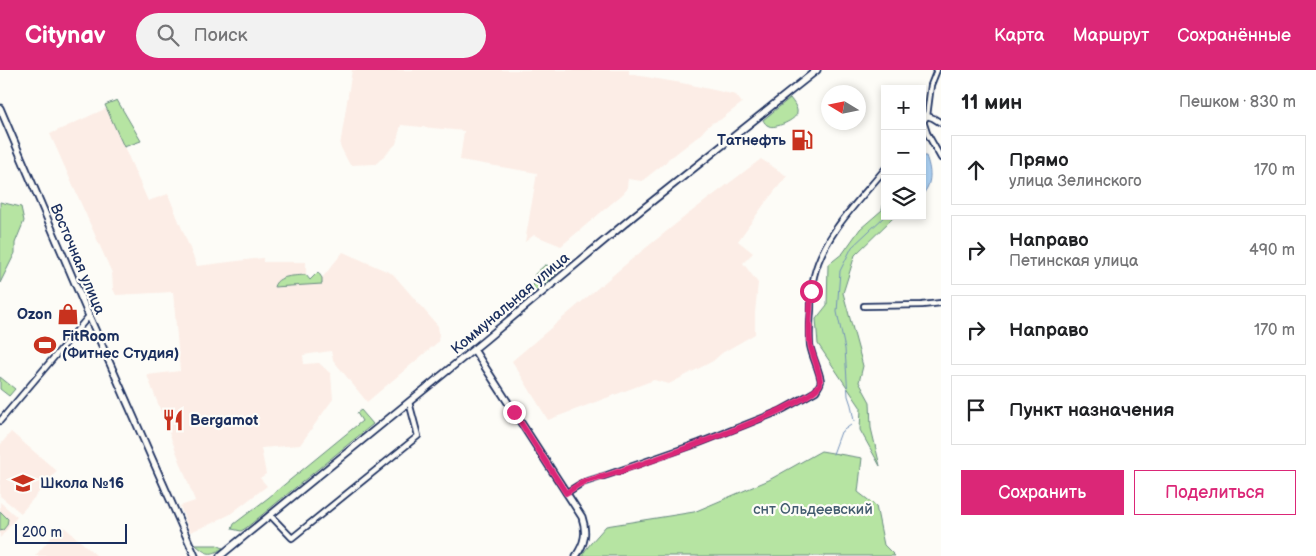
<!DOCTYPE html>
<html lang="ru">
<head>
<meta charset="utf-8">
<style>
	body { margin:0; font-family:"Balsamiq Sans",sans-serif; background:#f2f2f2; color:#202124 }
	.controls { position:absolute; right:15px; top:15px; display:grid; overflow:hidden; border-radius:0px; box-shadow:0 2px 8px #0003 }
	.controls button { width:45px; height:45px; display:grid; place-items:center; padding:0; border:0; border-bottom:1px solid #e0e0e0; background:#fff; color:#202124; font:25px sans-serif }
	.compass { position:absolute; left:821px; top:15px; width:45px; height:45px; border-radius:50%; background:#fff; box-shadow:0 2px 8px #0003; rotate:280deg }
	.scale { position:absolute; left:15px; bottom:12px; width:112px; box-sizing:border-box; padding-left:5px; border:2px solid #1b2f5e; border-top:0; font-size:14px; line-height:18px; white-space:nowrap; color:#1b2f5e; -webkit-text-stroke:4px #fdfcf7; paint-order:stroke }
	.stop { position:absolute; width:15px; height:15px; margin:-11px; border:4px solid #db2777; border-radius:50%; background:#fff }
	.stop.end { background:#db2777; border-color:#fff; box-shadow:0 1px 5px #0008 }
	.list { margin:0; padding:0; list-style:none }
	h2 { display:flex; justify-content:space-between; align-items:center; height:65px; margin:0; padding:0 20px; font-size:21px }
	h2 small { font-size:16px; font-weight:400; color:#757577 }
	.list li { display:grid; grid-template-columns:32px 1fr auto; gap:15px; align-items:center; box-sizing:border-box; height:70px; margin:0 10px 10px; padding:0 10px; border:1px solid #e0e0e0; border-radius:0px }
	.list b { display:block; font-size:19px; white-space:nowrap }
	.list p { margin:0; font-size:16px; white-space:nowrap; color:#757577 }
	.list em { font-size:16px; font-style:normal; color:#757577 }
	.actions { display:flex; gap:10px; padding:15px 20px }
	.actions a { flex:1; padding:11px 0; border:1px solid #db2777; border-radius:0px; text-align:center; font-size:18px; color:#db2777 }
	.actions .main { background:#db2777; color:#fff }
	.icon { flex:none; width:28px; height:28px; fill:none; stroke:currentColor; stroke-width:2; stroke-linecap:round; stroke-linejoin:round }
	.map { position:relative; flex:none; width:941px; height:486px; overflow:hidden }
	header { display:flex; align-items:center; gap:30px; box-sizing:border-box; height:70px; padding:0 25px; background:#db2777; color:#fff }
	header strong { font-size:24px }
	nav { display:flex; gap:28px; margin-inline-start:auto; font-size:18px }
	.search { width:350px; height:45px; background:#f2f2f2; display:flex; align-items:center; gap:12px; box-sizing:border-box; padding:0 18px; border-radius:28px; color:#757577; font-size:19px }
	main { display:flex }
	aside { flex:1; background:#fff }
	.map>svg:first-child { display:block }
</style>
</head>
<body>
<header>
<strong>Citynav</strong>
<div class="search"><svg class="icon" aria-label="search" viewBox="0 0 24 24"><circle cx="10" cy="10" r="6"/><path d="M15 15l6 6"/></svg>Поиск</div>
<nav><a>Карта</a><a>Маршрут</a><a>Сохранённые</a></nav>
</header>
<main>
<div class="map">
<svg width="941" height="486" viewBox="0 0 941 486">
	<rect width="100%" height="100%" fill="#fdfcf7"/>
	<filter id="ink" filterUnits="userSpaceOnUse"><feTurbulence type="fractalNoise" baseFrequency=".02" numOctaves="2"/><feDisplacementMap in="SourceGraphic" scale="10" xChannelSelector="R" yChannelSelector="G"/><feConvolveMatrix kernelMatrix="1 2 1 2 8 2 1 2 1" color-interpolation-filters="sRGB"/></filter>
	<g filter="url(#ink)">
		<g fill="#fcede6">
			<polygon points="352,0 629,0 629,4 687,14 736,25 742,33 720,50 712,53 706,58 700,65 673,86 669,88 666,92 642,111 628,109 627,117 624,123 561,176 534,165 525,172 537,103 460,90 464,61 401,55 396,74 376,94 350,95 340,76"/>
			<polygon points="107,38 148,131 168,124 197,196 263,188 263,192 306,192 306,205 281,208 274,217 322,214 322,208 343,182 393,204 438,256 439,264 438,272 367,332 333,290 331,281 303,285 304,294 319,293 331,304 333,329 300,375 261,378 266,404 260,408 267,416 229,445 218,450 218,451 190,462 180,436 195,431 147,305 180,301 173,222 116,225 113,219 112,203 50,64"/>
			<polygon points="761,89 787,106 765,133 738,171 753,183 743,193 758,213 755,243 755,264 722,283 713,291 669,314 654,310 548,350 512,291 632,189 687,145"/>
			<polygon points="11,362 57,401 21,443 0,426 0,375"/>
			<polygon points="0,432 17,447 0,468"/>
			<polygon points="62,455 97,486 35,486"/>
		</g>
		<g fill="#b6e4a2" stroke="#688a80">
			<path d="M 790,28 C 793,32 798,38 797,43 C 796,50 775,59 769,56 C 766,55 764,52 763,50 Z"/>
			<polygon points="117,30 141,71 124,77 105,35"/>
			<polygon points="885,128 885,146 896,146 894,147 855,185 843,223 863,296 859,312 870,332 871,358 880,396 860,360 861,338 818,274 816,249 827,235 828,195 843,183 860,159 882,140"/>
			<polygon points="0,132 21,137 24,151 15,173 15,183 0,213"/>
			<path d="M 545,195 C 551,196 557,196 559,201 L 539,220 L 536,220 L 533,217 L 535,204 Z"/>
			<path d="M 318,202 L 322,208 L 322,214 L 274,217 C 277,205 295,206 306,205 L 310,210 Z"/>
			<polygon points="0,307 15,319 9,326 0,319"/>
			<polygon points="361,340 373,354 246,458 241,461 232,459 234,454 268,428 362,351 357,343"/>
			<polygon points="821,381 862,388 858,422 876,436 884,475 895,486 581,486 591,473 606,456 694,442 769,410"/>
			<polygon points="0,441 8,449 7,455 3,460 0,461"/>
			<path d="M 196,475 L 217,475 L 223,478 C 211,486 207,485 196,475 Z"/>
		</g>
		<path fill="#add3f6" stroke="#7391b9" d="M 922,86 L 926,86 C 931,100 933,113 922,125 Z"/>
		<g fill="none" stroke-linecap="round" stroke-linejoin="round">
			<g stroke="#7391b9" stroke-width="1">
				<polyline points="922,69 926,67"/>
				<polyline points="854,351 851,335 848,326 845,279 837,242 840,201 852,177 885,146"/>
				<polyline points="833,384 841,362 851,355"/>
			</g>
			<g stroke="#1b2f5e" stroke-width="8">
				<g id="street">
					<polyline points="927,46 933,48 941,53"/>
					<polyline points="923,51 927,63 941,88"/>
					<polyline points="922,53 927,46 931,15 937,0"/>
					<polyline points="864,236 922,235 941,233"/>
					<polyline points="0,351 89,246"/>
					<path d="M 566,423 L 582,413 L 607,405 L 699,373 L 780,341 L 816,321 L 820,314 L 821,311 C 819,299 812,287 810,275 C 809,263 810,252 811,240 C 811,229 811,217 814,206 C 824,164 858,132 885,99"/>
					<polyline points="270,445 292,468 418,366 409,332"/>
				</g>
			</g>
			<g stroke="#1b2f5e" stroke-width="9">
				<g id="secondary">
					<polyline points="0,38 89,246 195,486"/>
					<path d="M 474,280 L 582,447 C 587,462 585,473 576,486"/>
					<polyline points="220,486 485,270 635,145 817,0"/>
				</g>
			</g>
			<use href="#street" stroke="#fdfcf7" stroke-width="4.5"/>
			<use href="#secondary" stroke="#fdfcf7" stroke-width="5.5"/>
		</g>
	</g>
	<g fill="none" stroke-linecap="round" stroke-linejoin="round" filter="url(#ink)">
		<path stroke="#db2777" stroke-width="6" d="M 514,342 L 566,423 C 571,420 577,415 582,413 C 590,409 600,408 608,405 C 638,396 813,336 820,314 C 822,308 813,286 811,278 C 807,260 811,239 811,221"/>
	</g>
	<defs>
		<g id="fuel-bare" transform="scale(1.725)"><path d="M-5.5-6h7V0h2V4h1.3V-2.5L3-4.5l.8-.8L6-3V5H2.5V1h-1V6h-7ZM-4.2-4.7v3.2H.2V-4.7Z" fill="#c8321e" stroke="#fdfcf7" stroke-width="2.5" paint-order="stroke"/></g>
		<g id="shop-bare" transform="scale(1.725)"><path d="M-5-2.5h2.3a2.7 3.5 0 0 1 5.4 0H5L5.5 6h-11ZM-1.5-2.5h3a1.5 2.3 0 0 0-3 0Z" fill="#c8321e" stroke="#fdfcf7" stroke-width="2.5" paint-order="stroke"/></g>
		<g id="stadium-bare" transform="scale(1.725)"><path d="M0-5a6.5 5 0 1 0 0 10a6.5 5 0 1 0 0-10ZM-3.5-1.8h7v3.6h-7Z" fill="#c8321e" stroke="#fdfcf7" stroke-width="2.5" paint-order="stroke"/></g>
		<g id="restaurant-bare" transform="scale(1.725)"><path d="M-5-6h1v4h1v-4h1v4h1v-4h1v5L-1.5 .5V6h-2V.5L-5-1ZM5-6V6H3V1.5H1.5Q1.5-4 5-6Z" fill="#c8321e" stroke="#fdfcf7" stroke-width="2.5" paint-order="stroke"/></g>
		<g id="school-bare" transform="scale(1.725)"><path d="M0-5L7-2L0 1L-7-2ZM-4 1L0 2.5L4 1V4Q0 6-4 4Z" fill="#c8321e" stroke="#fdfcf7" stroke-width="2.5" paint-order="stroke"/></g>
	</defs>
	<g fill-rule="evenodd">
		<use href="#fuel-bare" x="802" y="70"/>
		<use href="#shop-bare" x="68" y="244"/>
		<use href="#stadium-bare" x="45" y="275"/>
		<use href="#restaurant-bare" x="173" y="350"/>
		<use href="#school-bare" x="23" y="413"/>
	</g>
	<g text-anchor="middle" stroke-width="4.5" stroke-linejoin="round" paint-order="stroke">
		<g font-size="15" font-weight="bold" fill="#1b2f5e" stroke="#fdfcf7" text-anchor="start">
			<text x="786" y="75" text-anchor="end">Татнефть</text>
			<text x="52" y="249" text-anchor="end">Ozon</text>
			<text x="62" y="271">FitRoom<tspan x="62" dy="17">(Фитнес Студия)</tspan></text>
			<text x="190" y="355">Bergamot</text>
			<text x="40" y="418">Школа №16</text>
		</g>
		<g font-size="15" fill="#1b2f5e" stroke="#fdfcf7">
			<text transform="translate(78 189) rotate(67)" y="5">Восточная улица</text>
			<text transform="translate(510 233) rotate(-40)" y="5">Коммунальная улица</text>
		</g>
		<g font-size="15" fill="#425c6f" stroke="#fdfcf7">
			<text x="813" y="444">снт Ольдеевский</text>
		</g>
	</g>
</svg>
<div class="controls">
<button>+</button>
<button>−</button>
<button><svg class="icon" aria-label="layers" viewBox="0 0 24 24"><path d="M12 4l9 5-9 5-9-5zM3 14l9 5 9-5"/></svg></button>
</div>
<svg class="compass" viewBox="-18 -18 36 36"><path d="M0-13l5 13h-10z" fill="#e53935"/><path d="M0 13l5-13h-10z" fill="#757577"/></svg>
<div class="scale">200 m</div>
<div class="stop" style="left:811px;top:221px"></div>
<div class="stop end" style="left:514px;top:342px"></div>
</div>
<aside>
<h2>11 мин<small>Пешком · 830 m</small></h2>
<ul class="list">
<li><svg class="icon" aria-label="ahead" viewBox="0 0 24 24"><path d="M12 20V5M6 11l6-6 6 6"/></svg><div><b>Прямо</b><p>улица Зелинского</p></div><em>170 m</em></li>
<li><svg class="icon" aria-label="right" viewBox="0 0 24 24"><path d="M7 20v-9h11M14 6l5 5-5 5"/></svg><div><b>Направо</b><p>Петинская улица</p></div><em>490 m</em></li>
<li><svg class="icon" aria-label="right" viewBox="0 0 24 24"><path d="M7 20v-9h11M14 6l5 5-5 5"/></svg><div><b>Направо</b></div><em>170 m</em></li>
<li><svg class="icon" aria-label="arrive" viewBox="0 0 24 24"><path d="M6 21V4h12l-3 4 3 4H6"/></svg><div><b>Пункт назначения</b></div></li>
</ul>
<div class="actions"><a class="main">Сохранить</a><a>Поделиться</a></div>
</aside>
</main>
</body>
</html>
